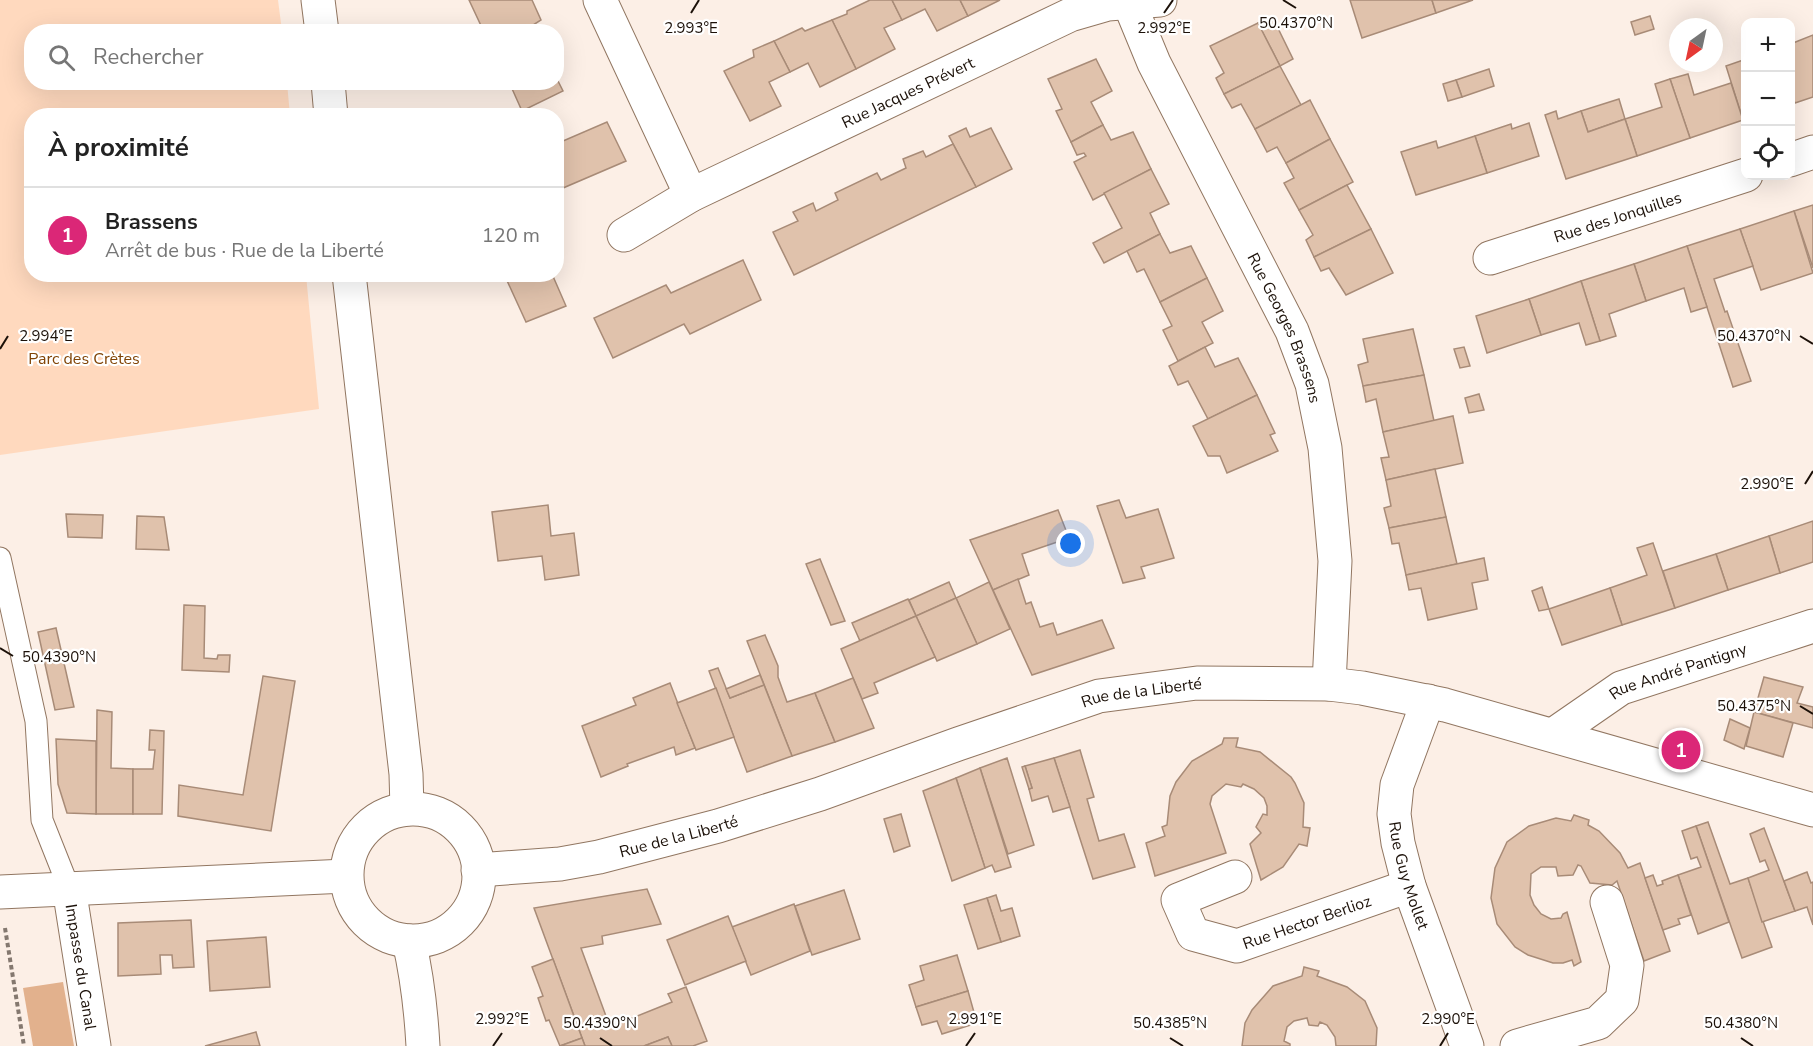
<!DOCTYPE html>
<html lang="fr">
<head>
<meta charset="utf-8">
<style>
	body { margin:0; font-family:"Nunito Sans",sans-serif; background:#f6f6f6; color:#222 }
	.controls { position:absolute; right:18px; top:18px; display:grid; overflow:hidden; border-radius:12px; box-shadow:0 6px 24px #0002 }
	.controls button { width:54px; height:54px; display:grid; place-items:center; padding:0; border:0; border-bottom:2px solid #e0e0e0; background:#fff; color:#222; font:30px sans-serif }
	.compass { position:absolute; left:1669px; top:18px; width:54px; height:54px; border-radius:50%; background:#fff; box-shadow:0 6px 24px #0002; rotate:213deg }
	.you { position:absolute; left:1071px; top:544px; width:21px; height:21px; margin:-15px; border:4px solid #fff; border-radius:50%; background:#1a73e8; box-shadow:0 0 0 9px #1a73e833 }
	.badge { display:grid; place-items:center; width:39px; height:39px; border-radius:50%; background:#db2777; color:#fff; font-size:20px; font-weight:700 }
	.pin { position:absolute; translate:-50% -50%; border:3px solid #fff; box-shadow:0 2px 6px #0006 }
	.list { margin:0; padding:0; list-style:none }
	h2 { display:flex; justify-content:space-between; align-items:center; height:78px; margin:0; padding:0 24px; font-size:26px }
	h2 small { font-size:20px; font-weight:400; color:#767676 }
	.list li { display:grid; grid-template-columns:39px 1fr auto; gap:18px; align-items:center; box-sizing:border-box; height:96px; padding:0 24px; border-top:2px solid #e0e0e0 }
	.list b { display:block; font-size:22px; white-space:nowrap }
	.list p { margin:0; font-size:20px; white-space:nowrap; color:#767676 }
	.list em { font-size:20px; font-style:normal; color:#767676 }
	.icon { flex:none; width:33px; height:33px; fill:none; stroke:currentColor; stroke-width:2; stroke-linecap:round; stroke-linejoin:round }
	.map { position:relative; flex:none; width:1813px; height:1046px; overflow:hidden }
	.search { position:absolute; background:#fff; box-shadow:0 6px 24px #0002; left:24px; top:24px; width:540px; height:66px; display:flex; align-items:center; gap:15px; box-sizing:border-box; padding:0 21px; border-radius:24px; color:#767676; font-size:22px }
	.panel { position:absolute; background:#fff; box-shadow:0 6px 24px #0002; left:24px; top:108px; width:540px; height:174px; border-radius:24px }
	.map>svg:first-child { display:block }
</style>
</head>
<body>
<div class="map">
<svg width="1813" height="1046" viewBox="0 0 1813 1046">
	<rect width="100%" height="100%" fill="#fcefe6"/>
	<polygon fill="#ffd9be" points="0,0 278,0 282,31 32,32 32,82 287,83 290,115 32,116 32,274 306,275 319,409 0,455"/>
	<polygon fill="#e2b18d" points="63,982 74,1046 33,1046 23,988"/>
	<g fill="#e0c2ac" stroke="#a88b77" stroke-width="1.5">
		<polygon points="469,0 532,0 541,20 533,25 536,32 484,32"/>
		<polygon points="892,0 902,20 884,28 895,49 856,69 832,20 847,14 847,11 870,0"/>
		<polygon points="892,0 960,0 968,16 937,31 925,9 902,20"/>
		<polygon points="960,0 1000,0 968,16"/>
		<polygon points="1350,0 1432,0 1436,13 1362,38"/>
		<polygon points="1432,0 1473,0 1436,13"/>
		<polygon points="1272,16 1293,59 1280,66 1258,23"/>
		<polygon points="1650,16 1654,29 1635,35 1631,22"/>
		<polygon points="832,20 856,69 820,87 808,63 790,72 774,41 802,28 805,31"/>
		<polygon points="1258,23 1280,66 1224,94 1216,78 1224,73 1210,46"/>
		<polygon points="1813,35 1813,97 1795,103 1790,89 1790,40 1793,43"/>
		<polygon points="774,41 790,72 769,82 781,106 750,121 724,71 754,57 753,50"/>
		<polygon points="1096,59 1112,91 1091,102 1103,125 1071,142 1056,111 1062,109 1048,79"/>
		<polygon points="1746,59 1746,119 1743,120 1726,66"/>
		<polygon points="1280,66 1301,105 1255,129 1241,104 1232,108 1224,94"/>
		<polygon points="1489,69 1494,86 1462,97 1456,80"/>
		<polygon points="1688,74 1694,95 1731,83 1743,120 1690,138 1670,79"/>
		<polygon points="556,77 563,91 522,111 509,82 556,82"/>
		<polygon points="1670,79 1690,138 1637,156 1625,119 1662,107 1655,84"/>
		<polygon points="1456,80 1462,97 1448,101 1443,84"/>
		<polygon points="1619,99 1625,119 1588,132 1581,111"/>
		<polygon points="1310,100 1330,139 1286,163 1277,147 1267,152 1255,129"/>
		<polygon points="1556,111 1558,119 1581,111 1588,132 1625,119 1637,156 1566,179 1545,115"/>
		<polygon points="607,122 626,161 556,191 556,144"/>
		<polygon points="1529,123 1539,156 1487,173 1475,136 1511,124 1512,129"/>
		<polygon points="1103,125 1111,140 1133,132 1151,169 1093,200 1074,162 1086,156 1084,153 1077,155 1071,142"/>
		<polygon points="966,128 970,137 991,128 1012,169 976,187 949,136"/>
		<polygon points="1475,136 1487,173 1416,195 1401,152 1436,141 1438,148"/>
		<polygon points="1330,139 1353,182 1299,210 1284,183 1294,178 1286,163"/>
		<polygon points="953,144 976,187 794,275 773,232 798,221 793,212 813,203 816,211 838,200 835,193 877,173 881,180 906,168 903,159 923,151 926,157"/>
		<polygon points="1151,169 1169,204 1150,213 1160,234 1104,263 1093,243 1122,228 1104,193"/>
		<polygon points="1347,185 1371,229 1314,257 1306,240 1313,235 1299,210"/>
		<polygon points="1813,205 1813,268 1794,211"/>
		<polygon points="1794,211 1813,273 1761,290 1740,229"/>
		<polygon points="1371,229 1393,273 1346,295 1329,268 1321,271 1314,257"/>
		<polygon points="1740,229 1753,266 1714,279 1725,312 1727,311 1751,381 1733,387 1687,246"/>
		<polygon points="1160,234 1170,253 1191,246 1207,278 1160,302 1144,269 1137,272 1127,251"/>
		<polygon points="1687,246 1707,307 1691,312 1684,288 1646,301 1634,264"/>
		<polygon points="743,260 761,300 690,334 684,324 613,358 594,318 666,285 671,293"/>
		<polygon points="1634,264 1646,301 1609,314 1616,336 1600,341 1581,281"/>
		<polygon points="504,274 552,274 566,306 526,322"/>
		<polygon points="1207,278 1223,311 1202,322 1213,343 1178,361 1163,330 1172,326 1160,302"/>
		<polygon points="1581,281 1600,341 1586,345 1579,323 1541,335 1529,299"/>
		<polygon points="1529,299 1541,335 1487,353 1476,316"/>
		<polygon points="1413,329 1424,375 1363,386 1358,365 1368,362 1363,339"/>
		<polygon points="1205,347 1215,367 1238,358 1257,395 1208,419 1188,381 1178,385 1169,366"/>
		<polygon points="1464,347 1470,366 1460,368 1454,349"/>
		<polygon points="1424,375 1434,421 1383,432 1376,399 1366,402 1363,386"/>
		<polygon points="1479,394 1484,410 1469,413 1465,398"/>
		<polygon points="1257,395 1275,433 1270,435 1278,451 1227,473 1220,456 1208,456 1193,426"/>
		<polygon points="1453,416 1463,463 1386,480 1381,458 1389,457 1383,432"/>
		<polygon points="1435,469 1446,517 1389,528 1384,508 1391,506 1386,480"/>
		<polygon points="1119,500 1126,518 1158,509 1174,558 1141,567 1145,578 1123,583 1097,506"/>
		<polygon points="548,505 551,536 574,533 579,575 545,580 542,556 498,561 492,512"/>
		<polygon points="1058,510 1069,538 1022,554 1029,575 993,590 970,540"/>
		<polygon points="66,514 103,515 102,538 68,537"/>
		<polygon points="137,516 164,517 169,550 136,549"/>
		<polygon points="1446,517 1457,564 1406,575 1399,543 1392,544 1389,528"/>
		<polygon points="1813,521 1813,562 1780,573 1769,536"/>
		<polygon points="1769,536 1780,573 1728,590 1716,554"/>
		<polygon points="1653,543 1675,608 1622,625 1610,588 1647,575 1637,548"/>
		<polygon points="1716,554 1728,590 1675,608 1663,571"/>
		<polygon points="1484,558 1488,580 1472,583 1477,609 1428,620 1421,588 1409,590 1406,575"/>
		<polygon points="820,559 845,621 831,625 806,564"/>
		<polygon points="1018,579 1026,604 1031,602 1040,627 1053,623 1057,635 1102,620 1114,648 1032,675 993,590"/>
		<polygon points="949,582 956,598 916,616 909,600"/>
		<polygon points="989,582 1010,629 977,644 956,598"/>
		<polygon points="1542,587 1549,609 1539,611 1532,591"/>
		<polygon points="1610,588 1622,625 1562,645 1549,609"/>
		<polygon points="956,598 977,644 937,661 916,616"/>
		<polygon points="908,599 916,616 860,641 852,623"/>
		<polygon points="184,605 205,606 204,658 217,659 218,655 230,655 229,672 182,670"/>
		<polygon points="916,616 935,657 874,683 878,693 862,699 841,649"/>
		<polygon points="56,628 74,707 55,710 38,632"/>
		<polygon points="765,635 778,666 778,677 787,702 815,693 835,742 792,756 747,641"/>
		<polygon points="718,668 730,698 764,685 792,756 747,772 709,671"/>
		<polygon points="760,675 764,685 730,698 726,689"/>
		<polygon points="263,676 295,681 271,831 178,816 179,785 243,795"/>
		<polygon points="1764,677 1803,687 1797,703 1813,707 1813,728 1754,712"/>
		<polygon points="853,678 874,728 835,742 815,693"/>
		<polygon points="670,683 695,748 676,755 674,747 627,764 628,766 601,777 582,726 636,705 633,698"/>
		<polygon points="716,688 734,737 696,750 677,703"/>
		<polygon points="97,710 112,712 111,768 133,769 133,814 96,814"/>
		<polygon points="1754,712 1793,723 1783,757 1746,746"/>
		<polygon points="1730,719 1750,728 1744,749 1724,740"/>
		<polygon points="150,730 164,731 162,814 133,814 133,769 153,769 155,750 149,750"/>
		<polygon points="1224,738 1238,738 1236,747 1260,752 1291,777 1295,783 1304,803 1303,827 1310,828 1307,846 1299,844 1283,867 1261,880 1250,844 1261,833 1256,827 1263,814 1267,815 1267,806 1264,798 1254,789 1243,784 1241,787 1226,784 1212,796 1210,804 1226,853 1155,876 1146,843 1165,836 1162,827 1167,825 1170,796 1176,782 1192,761 1222,744"/>
		<polygon points="56,739 96,741 96,814 67,813 58,784"/>
		<polygon points="1080,750 1094,797 1087,799 1099,841 1124,834 1135,867 1093,879 1054,758"/>
		<polygon points="1007,758 1034,845 1008,854 980,768"/>
		<polygon points="1054,758 1070,807 1053,812 1048,796 1032,801 1029,789 1032,788 1025,766"/>
		<polygon points="1025,766 1032,788 1029,789 1022,767"/>
		<polygon points="980,768 1011,867 995,872 992,865 985,868 956,778"/>
		<polygon points="956,778 985,868 952,881 923,791"/>
		<polygon points="901,814 910,846 894,852 884,819"/>
		<polygon points="1574,815 1589,820 1588,825 1599,831 1620,853 1628,868 1640,863 1670,951 1644,961 1617,881 1612,885 1590,883 1581,866 1578,865 1573,875 1558,876 1556,867 1541,867 1531,874 1530,895 1534,905 1541,914 1551,919 1561,918 1563,914 1567,912 1581,962 1574,966 1572,960 1563,963 1553,963 1528,955 1515,947 1497,924 1491,898 1495,868 1507,842 1529,826 1556,818 1571,821"/>
		<polygon points="1708,822 1730,884 1748,878 1772,947 1742,958 1696,826"/>
		<polygon points="1696,826 1729,922 1698,934 1678,875 1701,867 1697,857 1691,859 1682,831"/>
		<polygon points="1764,828 1795,911 1762,922 1748,878 1769,870 1765,860 1760,862 1750,834"/>
		<polygon points="1807,872 1811,883 1813,882 1813,925 1807,907 1795,911 1784,881"/>
		<polygon points="1653,875 1657,886 1663,884 1662,881 1678,875 1691,915 1678,919 1680,924 1663,930 1645,878"/>
		<polygon points="647,889 661,924 602,936 603,944 581,948 610,1027 672,1002 668,994 686,987 707,1041 693,1046 672,1046 668,1037 644,1046 585,1046 534,908"/>
		<polygon points="844,890 860,939 812,955 795,906"/>
		<polygon points="996,895 1001,911 1012,908 1020,936 1001,942 987,898"/>
		<polygon points="987,898 1001,942 978,949 964,905"/>
		<polygon points="794,904 810,951 751,975 732,927"/>
		<polygon points="728,916 746,961 685,985 667,940"/>
		<polygon points="191,920 194,967 173,968 172,955 160,955 161,974 118,976 118,923"/>
		<polygon points="266,937 270,987 210,991 207,941"/>
		<polygon points="957,955 968,991 916,1007 909,985 924,980 920,966"/>
		<polygon points="553,959 582,1038 560,1046 549,1020 546,1021 538,998 543,996 532,967"/>
		<polygon points="1304,967 1319,971 1317,976 1347,987 1365,1001 1377,1028 1376,1046 1336,1046 1335,1037 1327,1025 1320,1022 1318,1026 1309,1025 1307,1018 1294,1021 1287,1027 1284,1041 1290,1044 1290,1046 1242,1046 1245,1023 1252,1010 1273,986 1302,976"/>
		<polygon points="968,991 977,1023 942,1034 937,1021 922,1025 916,1007"/>
		<polygon points="256,1032 260,1046 205,1046"/>
		<polygon points="668,1037 672,1046 644,1046"/>
		<polygon points="582,1038 585,1046 560,1046"/>
	</g>
	<g fill="none" stroke-linecap="round" stroke-linejoin="round">
		<g stroke="#917661" stroke-width="23">
			<polyline id="service" points="0,558 36,721 42,820 69,888"/>
		</g>
		<g stroke="#917661" stroke-width="35">
			<g id="minor">
				<polyline points="600,0 691,195"/>
				<path id="s1" d="M 1128,0 L 1154,63 L 1292,331 L 1312,384 L 1325,448 L 1335,561 L 1329,684"/>
				<polyline points="1790,160 1813,152"/>
				<path id="s2" d="M 624,235 L 691,195 L 1070,15 L 1108,4 L 1160,0"/>
				<path id="s3" d="M 1490,258 L 1746,175"/>
				<path id="s4" d="M 1428,701 L 1397,785 L 1394,814 L 1398,843 L 1409,886 L 1467,1046"/>
				<path id="s5" d="M 1553,735 L 1621,688 L 1813,626"/>
				<path id="s6" d="M 1235,877 L 1178,900 L 1193,934 L 1237,946 L 1409,886"/>
				<path id="s7" d="M 69,888 L 94,1046"/>
				<polyline points="1517,1046 1598,1023 1622,1000 1627,965 1607,902"/>
			</g>
		</g>
		<g stroke="#917661" stroke-width="35">
			<g id="tertiary">
				<path id="s8" d="M 478,870 L 560,864 L 599,857 L 718,826 L 820,794 L 958,744 L 1099,696 L 1197,683 L 1329,684 L 1362,688 L 1445,705 L 1813,810"/>
			</g>
		</g>
		<g stroke="#917661" stroke-width="35">
			<g id="secondary">
				<polyline points="318,0 322,32"/>
				<polyline points="328,82 331,116"/>
				<polyline points="349,274 406,774 407,809"/>
				<circle cx="413" cy="875" r="66"/>
				<polyline points="0,892 346,876"/>
				<path d="M 409,941 C 417,976 421,1010 423,1046"/>
			</g>
		</g>
		<polyline stroke="#84786f" stroke-width="4" stroke-dasharray="4.5 3" stroke-linecap="butt" points="5,928 24,1046"/>
		<use href="#service" stroke="#fff" stroke-width="21"/>
		<use href="#minor" stroke="#fff" stroke-width="33"/>
		<use href="#tertiary" stroke="#fff" stroke-width="33"/>
		<use href="#secondary" stroke="#fff" stroke-width="33"/>
	</g>
	<path fill="none" stroke="#1c1109" stroke-width="2" d="M 1283,0 L 1296,8M 691,13 L 699,0M 1164,13 L 1173,0M 1800,336 L 1813,344M 0,349 L 8,336M 1805,484 L 1813,471M 0,648 L 13,656M 1800,706 L 1813,714M 600,1038 L 612,1046M 1170,1038 L 1183,1046M 1741,1038 L 1753,1046M 493,1046 L 502,1033M 966,1046 L 975,1033M 1440,1046 L 1448,1033"/>
	<g text-anchor="middle" stroke-width="4.5" stroke-linejoin="round" paint-order="stroke">
		<g font-size="16" fill="#1c1109" stroke="#fff">
			<text dy="6" stroke="none"><textPath href="#s2" startOffset="318">Rue Jacques Prévert</textPath></text>
			<text dy="6" stroke="none"><textPath href="#s3" startOffset="134">Rue des Jonquilles</textPath></text>
			<text dy="6" stroke="none"><textPath href="#s1" startOffset="364">Rue Georges Brassens</textPath></text>
			<text dy="6" stroke="none"><textPath href="#s5" startOffset="142">Rue André Pantigny</textPath></text>
			<text dy="6" stroke="none"><textPath href="#s8" startOffset="690">Rue de la Liberté</textPath></text>
			<text dy="6" stroke="none"><textPath href="#s8" startOffset="204">Rue de la Liberté</textPath></text>
			<text dy="6" stroke="none"><textPath href="#s4" startOffset="182">Rue Guy Mollet</textPath></text>
			<text dy="6" stroke="none"><textPath href="#s6" startOffset="218">Rue Hector Berlioz</textPath></text>
			<text dy="6" stroke="none"><textPath href="#s7" startOffset="80">Impasse du Canal</textPath></text>
		</g>
		<g font-size="16" fill="#804406" stroke="#fff">
			<text x="84" y="364">Parc des Crètes</text>
		</g>
	</g>
	<g font-size="15" text-anchor="middle" fill="#1c1109" stroke="#fff" stroke-width="4.5" stroke-linejoin="round" paint-order="stroke">
		<text x="1296" y="28">50.4370°N</text>
		<text x="691" y="33">2.993°E</text>
		<text x="1164" y="33">2.992°E</text>
		<text x="1754" y="341">50.4370°N</text>
		<text x="46" y="341">2.994°E</text>
		<text x="1767" y="489">2.990°E</text>
		<text x="59" y="662">50.4390°N</text>
		<text x="1754" y="711">50.4375°N</text>
		<text x="502" y="1024">2.992°E</text>
		<text x="975" y="1024">2.991°E</text>
		<text x="1448" y="1024">2.990°E</text>
		<text x="600" y="1028">50.4390°N</text>
		<text x="1170" y="1028">50.4385°N</text>
		<text x="1741" y="1028">50.4380°N</text>
	</g>
</svg>
<div class="controls">
<button>+</button>
<button>−</button>
<button><svg class="icon" aria-label="locate" viewBox="0 0 24 24"><circle cx="12" cy="12" r="6"/><path d="M12 2v4M12 18v4M2 12h4M18 12h4"/></svg></button>
</div>
<svg class="compass" viewBox="-18 -18 36 36"><path d="M0-13l5 13h-10z" fill="#e53935"/><path d="M0 13l5-13h-10z" fill="#767676"/></svg>
<div class="you"></div>
<div class="pin badge" style="left:1681px;top:750px">1</div>
<div class="search"><svg class="icon" aria-label="search" viewBox="0 0 24 24"><circle cx="10" cy="10" r="6"/><path d="M15 15l6 6"/></svg>Rechercher</div>
<section class="panel">
<h2>À proximité<small></small></h2>
<ul class="list">
<li><span class="badge">1</span><div><b>Brassens</b><p>Arrêt de bus · Rue de la Liberté</p></div><em>120 m</em></li>
</ul>
</section>
</div>
</body>
</html>
